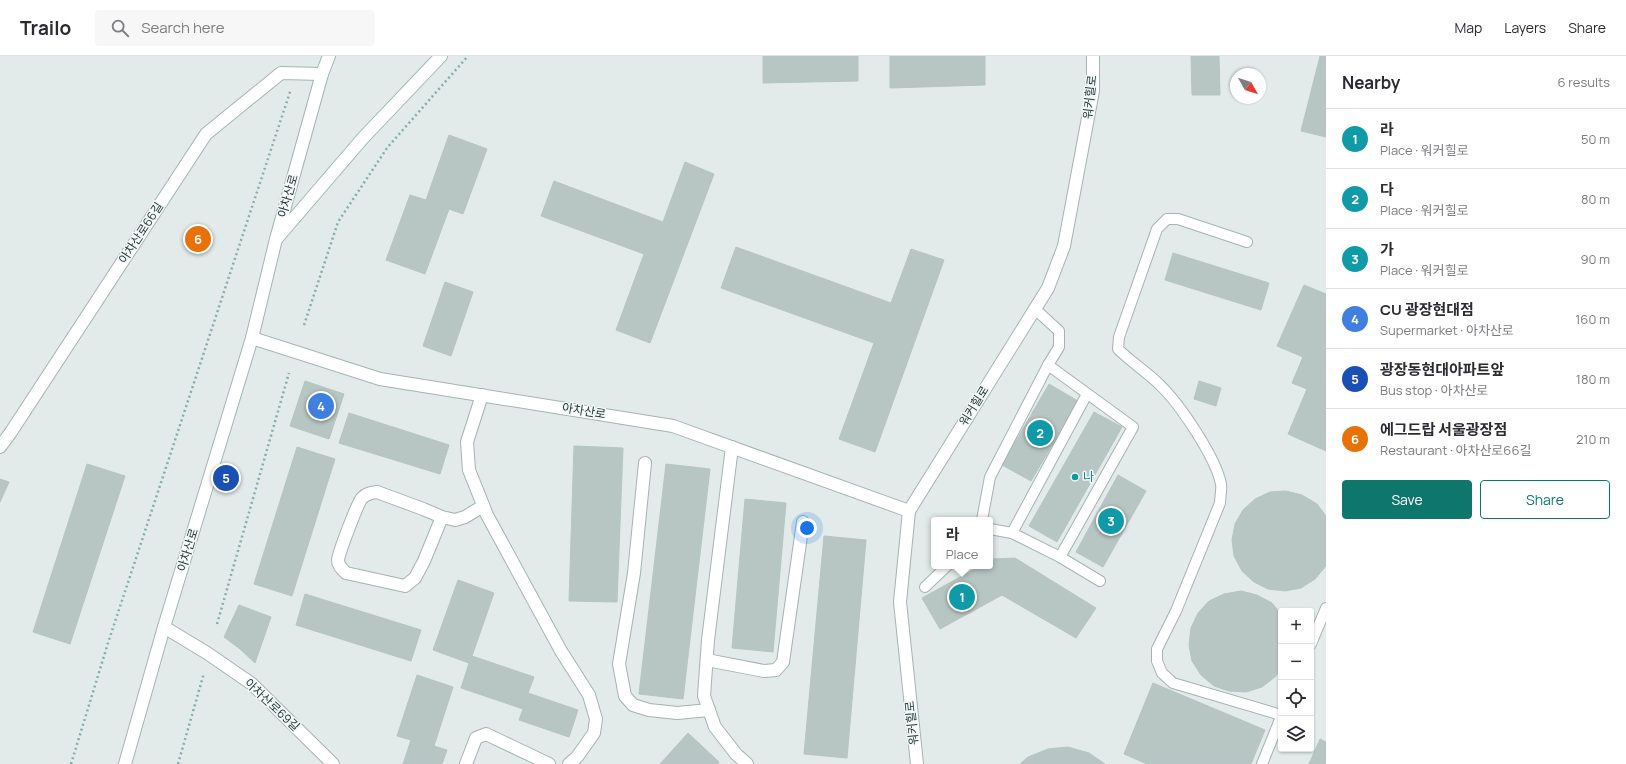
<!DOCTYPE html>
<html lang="en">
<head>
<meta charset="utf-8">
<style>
	body { margin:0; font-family:Manrope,"Noto Sans KR",sans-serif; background:#f7f7f7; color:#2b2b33 }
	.controls { position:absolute; right:12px; bottom:12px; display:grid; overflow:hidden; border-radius:4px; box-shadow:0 1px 3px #0004 }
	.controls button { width:36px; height:36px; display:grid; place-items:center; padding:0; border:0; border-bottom:1px solid #e1e1e2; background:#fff; color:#2b2b33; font:20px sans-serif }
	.compass { position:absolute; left:1230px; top:12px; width:36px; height:36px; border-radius:50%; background:#fff; box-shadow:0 1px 3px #0004; rotate:129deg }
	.you { position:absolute; left:807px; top:472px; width:14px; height:14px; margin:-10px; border:3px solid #fff; border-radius:50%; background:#1a73e8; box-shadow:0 0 0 6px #1a73e833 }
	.badge { display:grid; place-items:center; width:26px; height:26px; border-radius:50%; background:#0f766e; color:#fff; font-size:13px; font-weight:700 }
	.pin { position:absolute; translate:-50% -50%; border:2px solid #fff; box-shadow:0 1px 4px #0006 }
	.popup { position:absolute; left:931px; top:461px; width:62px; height:52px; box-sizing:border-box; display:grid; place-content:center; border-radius:4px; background:#fff; filter:drop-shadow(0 1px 3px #0005); font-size:13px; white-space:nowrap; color:#7c7c81 }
	.popup b { font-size:15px; color:#2b2b33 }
	.popup::after { content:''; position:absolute; left:50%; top:100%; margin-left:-8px; border:8px solid transparent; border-top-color:#fff }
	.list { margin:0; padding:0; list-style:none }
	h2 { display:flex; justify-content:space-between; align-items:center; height:52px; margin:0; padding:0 16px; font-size:17px }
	h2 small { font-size:13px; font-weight:400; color:#7c7c81 }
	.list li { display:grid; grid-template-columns:26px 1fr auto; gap:12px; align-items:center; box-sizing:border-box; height:60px; padding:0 16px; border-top:1px solid #e1e1e2 }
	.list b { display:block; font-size:15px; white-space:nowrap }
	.list p { margin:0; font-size:13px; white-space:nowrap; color:#7c7c81 }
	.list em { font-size:13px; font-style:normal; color:#7c7c81 }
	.actions { display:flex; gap:8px; padding:12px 16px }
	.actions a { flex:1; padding:9px 0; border:1px solid #0f766e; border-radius:4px; text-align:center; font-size:14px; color:#0f766e }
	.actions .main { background:#0f766e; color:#fff }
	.icon { flex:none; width:22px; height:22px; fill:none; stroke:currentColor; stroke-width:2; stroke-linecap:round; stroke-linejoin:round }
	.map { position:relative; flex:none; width:1326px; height:708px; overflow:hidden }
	header { display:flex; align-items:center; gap:24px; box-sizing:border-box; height:56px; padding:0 20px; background:#fff; border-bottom:1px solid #e1e1e2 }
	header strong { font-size:19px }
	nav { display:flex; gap:22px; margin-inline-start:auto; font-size:14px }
	.search { width:280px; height:36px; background:#f7f7f7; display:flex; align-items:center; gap:10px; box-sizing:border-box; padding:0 14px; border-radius:4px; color:#7c7c81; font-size:15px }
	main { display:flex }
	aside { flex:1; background:#fff }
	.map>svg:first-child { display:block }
</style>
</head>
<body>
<header>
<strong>Trailo</strong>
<div class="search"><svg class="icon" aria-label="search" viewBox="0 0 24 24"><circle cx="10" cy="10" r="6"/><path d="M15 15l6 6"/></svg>Search here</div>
<nav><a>Map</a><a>Layers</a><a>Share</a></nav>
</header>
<main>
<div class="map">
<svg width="1326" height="708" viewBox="0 0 1326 708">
	<rect width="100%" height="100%" fill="#e2ebea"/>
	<g fill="#b8c6c3" stroke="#b5c5c2">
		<polygon points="763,0 858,0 858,25 763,27"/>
		<polygon points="890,0 985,0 985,29 890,32"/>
		<polygon points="1191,0 1219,0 1220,39 1192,39"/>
		<polygon points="1320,0 1326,0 1326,81 1301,75"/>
		<polygon points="449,79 487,93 463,158 449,153 425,218 386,204 410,139 426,144"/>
		<polygon points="685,106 714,118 650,287 616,274 644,198 541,160 554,125 663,166"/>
		<polygon points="736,191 891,247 911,193 944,204 875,396 839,383 874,287 721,232"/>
		<polygon points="1173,197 1269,227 1261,254 1165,224"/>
		<polygon points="445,226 473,236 451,300 423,290"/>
		<polygon points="1304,229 1326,238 1326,395 1288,378 1307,333 1292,327 1303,301 1277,290"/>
		<polygon points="305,325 344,338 329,383 290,370"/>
		<polygon points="1199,325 1221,332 1216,350 1194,343"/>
		<polygon points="1049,328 1078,345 1031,425 1002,409"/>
		<polygon points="1094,356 1122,371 1057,486 1029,470"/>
		<polygon points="349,357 449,389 440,418 339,387"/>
		<polygon points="574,390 623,392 617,546 569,545"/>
		<polygon points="297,391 335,403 292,540 254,528"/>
		<polygon points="87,408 125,420 70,588 33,576"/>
		<polygon points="666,408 710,413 683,643 639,638"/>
		<polygon points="1118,419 1146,435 1103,511 1076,496"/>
		<polygon points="0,423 9,426 0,446"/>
		<polygon points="1286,435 1302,439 1317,448 1326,460 1326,510 1315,523 1301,532 1285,535 1268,533 1254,526 1242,515 1234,500 1232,484 1235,468 1243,454 1255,443 1270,436"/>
		<polygon points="745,443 786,447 773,596 732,592"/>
		<polygon points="824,480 866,484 847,702 804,698"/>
		<polygon points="1015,502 1096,552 1076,582 1002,539 940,573 922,542 980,510 990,510 990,504 993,503"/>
		<polygon points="458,524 494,537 472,600 534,621 528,637 578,654 569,681 519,664 523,653 461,632 469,607 433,594"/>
		<polygon points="1241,535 1257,539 1272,547 1281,558 1281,613 1275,621 1262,631 1246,636 1229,635 1214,630 1201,619 1192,605 1189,589 1191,572 1198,557 1209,545 1224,538"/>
		<polygon points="305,538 421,574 411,605 296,569"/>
		<polygon points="239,549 271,561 255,607 240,593 224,581"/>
		<polygon points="417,619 453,631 434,690 447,694 442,708 403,708 411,684 397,680"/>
		<polygon points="1153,627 1265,674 1251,708 1147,708 1124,698"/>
		<polygon points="688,677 719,706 718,708 660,708"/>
		<polygon points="1320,683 1326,686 1326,708 1309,708"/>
		<polygon points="1068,691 1089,697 1105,708 1020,708 1028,701 1048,693"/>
	</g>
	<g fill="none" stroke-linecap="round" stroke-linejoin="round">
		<g stroke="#a5b3b2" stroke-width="12">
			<g id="lane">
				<path d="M 1247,186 L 1178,163 L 1167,163 L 1157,173 L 1119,281 L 1118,293 C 1131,306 1147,316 1160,329 C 1180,348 1216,402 1221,428 C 1222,434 1220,441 1220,447 L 1176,555 L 1157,593 L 1157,605 L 1162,617 L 1173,627 L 1281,659"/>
				<polyline points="1048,309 1133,371 1060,501"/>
				<polyline points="982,464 990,421 1048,309 1059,291 1059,275 1035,253"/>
				<polyline points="990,473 1012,477 1060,501 1100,525"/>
				<polyline points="1012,477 1087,338"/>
				<polyline points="925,531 947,510"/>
				<polyline points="1311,588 1326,552"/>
				<polyline points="1262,708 1281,661"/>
			</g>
		</g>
		<g stroke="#a5b3b2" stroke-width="14">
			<g id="street">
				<polyline points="252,282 380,323 673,370 909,455"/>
				<polyline points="482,339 467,386 469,414 487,459 561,595 589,639 596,663 594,677 577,701 569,708"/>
				<polyline points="0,391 11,376 206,78 281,17 322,18"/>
				<polyline points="732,391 708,584 704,640 715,671 736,698 747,708"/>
				<polyline points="645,407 634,517 619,608 625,640 633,649 649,654 677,657 709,654"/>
				<path d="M 442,461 L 424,505 L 415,522 L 405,530 L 346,517 C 342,513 338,510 338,504 C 339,496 358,446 362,442 C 367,437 371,437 377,436 L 423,453 L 442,461 L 455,464 L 465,461 L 483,450"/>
				<polyline points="164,571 207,597 252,628 333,708"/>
				<polyline points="707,604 764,615 776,614 783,606 803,466"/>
				<polyline points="466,708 476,682 486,678 549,708"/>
				<polyline points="917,708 900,546 909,455 1048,232 1064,190 1093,35 1093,0"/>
			</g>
		</g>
		<g stroke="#a1b6b4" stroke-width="14">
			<g id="secondary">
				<polyline points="278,181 363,82 441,0"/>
				<polyline points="125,708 164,571 252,282 276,183 322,18 329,0"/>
			</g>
		</g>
		<g stroke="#85adab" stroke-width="2.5" stroke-dasharray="2 3" stroke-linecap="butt">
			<polyline points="304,269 338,166 387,92 468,0"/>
			<polyline points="217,568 289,317"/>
			<polyline points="71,708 108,587 291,33"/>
			<polyline points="178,708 204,617"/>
		</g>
		<use href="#lane" stroke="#fff" stroke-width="10"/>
		<use href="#street" stroke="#fff" stroke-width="12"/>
		<use href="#secondary" stroke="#fff" stroke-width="12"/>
	</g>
	<circle fill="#0f9aa8" stroke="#f3f8f7" stroke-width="1.5" cx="1075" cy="421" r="4"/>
	<g text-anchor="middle" stroke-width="3" stroke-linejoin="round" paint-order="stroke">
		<g font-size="12" fill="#233b3b" stroke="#f3f8f7">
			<text transform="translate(1090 41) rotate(-84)" y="4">워커힐로</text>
			<text transform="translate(288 140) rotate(-74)" y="4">아차산로</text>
			<text transform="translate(141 177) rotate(-57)" y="4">아차산로66길</text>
			<text transform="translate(974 350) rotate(-58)" y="4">워커힐로</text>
			<text transform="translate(584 355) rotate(9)" y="4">아차산로</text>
			<text transform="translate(188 494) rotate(-73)" y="4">아차산로</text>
			<text transform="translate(272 649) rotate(43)" y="4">아차산로69길</text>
			<text transform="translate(912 667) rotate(-96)" y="4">워커힐로</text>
		</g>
		<g font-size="12" fill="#0d838f" stroke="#f3f8f7" text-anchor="start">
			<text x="1083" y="425">나</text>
		</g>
	</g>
</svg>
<div class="controls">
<button>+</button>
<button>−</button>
<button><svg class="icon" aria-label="locate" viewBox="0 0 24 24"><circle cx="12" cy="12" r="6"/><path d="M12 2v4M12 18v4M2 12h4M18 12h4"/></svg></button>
<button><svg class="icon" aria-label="layers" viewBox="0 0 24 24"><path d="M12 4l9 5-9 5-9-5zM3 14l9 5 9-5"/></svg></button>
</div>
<svg class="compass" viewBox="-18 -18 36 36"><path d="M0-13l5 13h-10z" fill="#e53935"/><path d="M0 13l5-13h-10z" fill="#7c7c81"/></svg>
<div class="you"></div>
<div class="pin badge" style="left:962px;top:541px;background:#0f9aa8">1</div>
<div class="popup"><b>라</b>Place</div>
<div class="pin badge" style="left:1040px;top:377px;background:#0f9aa8">2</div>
<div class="pin badge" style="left:1111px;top:465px;background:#0f9aa8">3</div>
<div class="pin badge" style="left:321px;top:350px;background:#3f7fe0">4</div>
<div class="pin badge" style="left:226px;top:422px;background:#1a4fb4">5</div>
<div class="pin badge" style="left:198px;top:183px;background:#e8710a">6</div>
</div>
<aside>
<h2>Nearby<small>6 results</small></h2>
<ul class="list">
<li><span class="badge" style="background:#0f9aa8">1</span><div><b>라</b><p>Place · 워커힐로</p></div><em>50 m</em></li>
<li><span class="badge" style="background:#0f9aa8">2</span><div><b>다</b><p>Place · 워커힐로</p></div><em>80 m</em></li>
<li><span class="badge" style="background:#0f9aa8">3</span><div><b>가</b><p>Place · 워커힐로</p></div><em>90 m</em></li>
<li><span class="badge" style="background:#3f7fe0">4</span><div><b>CU 광장현대점</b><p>Supermarket · 아차산로</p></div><em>160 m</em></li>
<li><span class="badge" style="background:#1a4fb4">5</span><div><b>광장동현대아파트앞</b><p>Bus stop · 아차산로</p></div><em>180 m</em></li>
<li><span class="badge" style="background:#e8710a">6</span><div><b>에그드랍 서울광장점</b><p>Restaurant · 아차산로66길</p></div><em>210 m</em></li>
</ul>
<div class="actions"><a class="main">Save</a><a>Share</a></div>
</aside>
</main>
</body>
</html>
